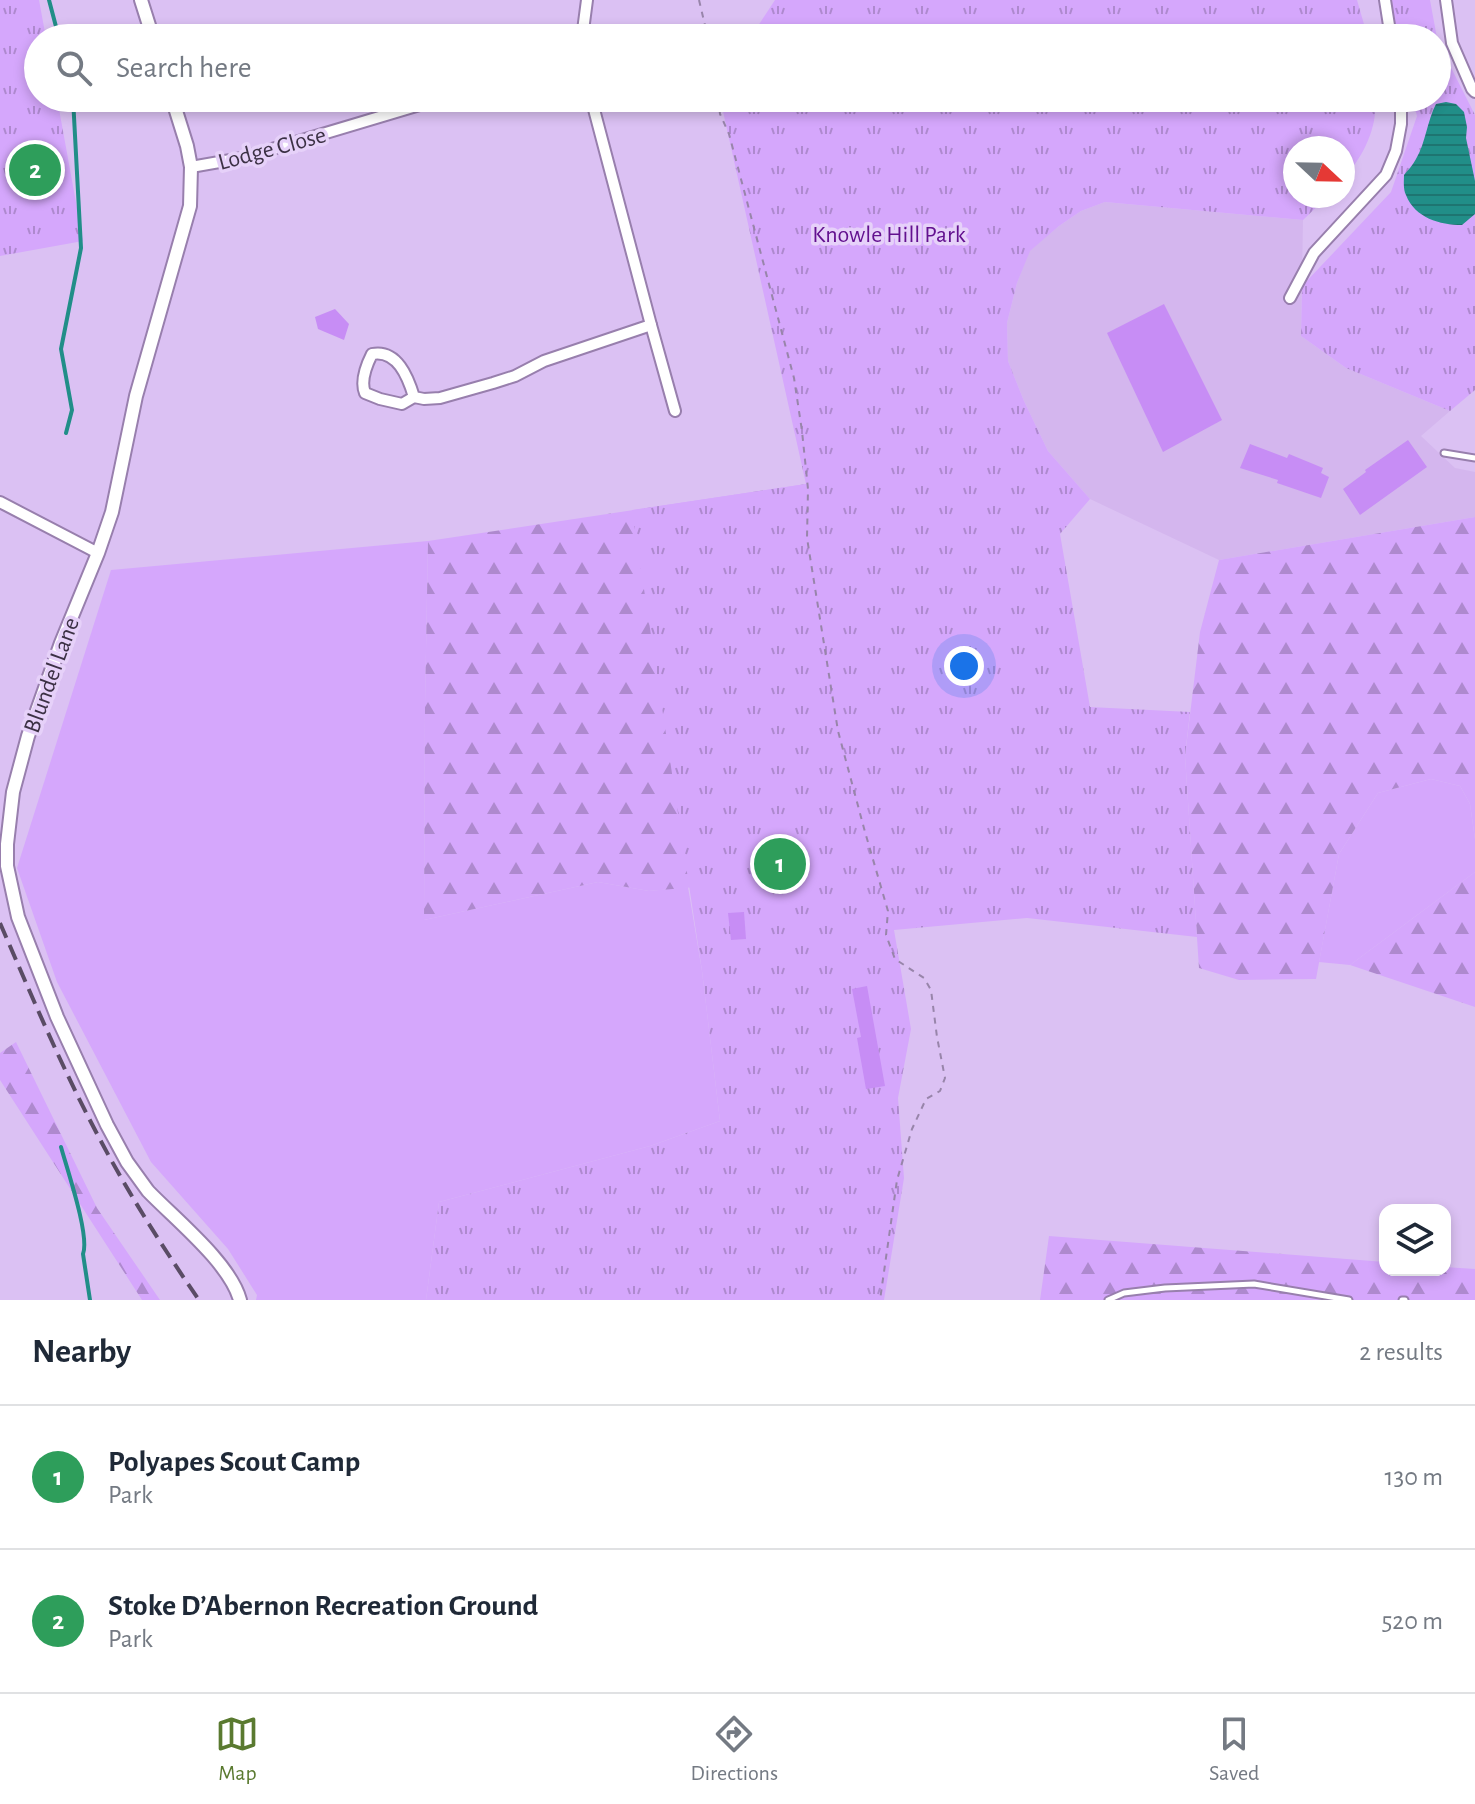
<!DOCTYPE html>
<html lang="en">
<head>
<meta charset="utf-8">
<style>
	body { margin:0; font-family:"Alegreya Sans",sans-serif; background:#f2f2f3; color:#1f2937 }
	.controls { position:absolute; right:24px; bottom:24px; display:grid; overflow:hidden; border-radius:16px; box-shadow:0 4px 12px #0003 }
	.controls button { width:72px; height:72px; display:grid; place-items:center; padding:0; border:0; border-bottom:2px solid #e0e1e3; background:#fff; color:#1f2937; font:40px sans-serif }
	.compass { position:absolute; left:1283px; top:136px; width:72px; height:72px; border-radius:50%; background:#fff; box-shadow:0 4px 12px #0003; rotate:112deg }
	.you { position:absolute; left:964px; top:666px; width:28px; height:28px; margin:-20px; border:6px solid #fff; border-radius:50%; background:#1a73e8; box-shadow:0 0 0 12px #1a73e833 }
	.badge { display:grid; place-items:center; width:52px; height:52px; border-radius:50%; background:#5a7a30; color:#fff; font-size:26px; font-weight:700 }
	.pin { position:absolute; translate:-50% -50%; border:4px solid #fff; box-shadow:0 2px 8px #0006 }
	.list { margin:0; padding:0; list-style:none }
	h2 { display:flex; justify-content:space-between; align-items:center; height:104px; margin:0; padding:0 32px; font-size:34px }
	h2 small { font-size:26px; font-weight:400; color:#747a83 }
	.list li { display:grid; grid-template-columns:52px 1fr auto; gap:24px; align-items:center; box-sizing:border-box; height:144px; padding:0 32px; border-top:2px solid #e0e1e3 }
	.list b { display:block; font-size:30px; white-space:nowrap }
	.list p { margin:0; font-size:26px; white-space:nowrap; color:#747a83 }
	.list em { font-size:26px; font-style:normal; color:#747a83 }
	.icon { flex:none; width:44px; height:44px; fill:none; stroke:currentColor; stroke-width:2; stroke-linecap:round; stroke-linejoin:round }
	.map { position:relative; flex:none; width:1475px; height:1300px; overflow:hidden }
	.search { position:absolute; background:#fff; box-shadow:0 4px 12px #0003; left:24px; right:24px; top:24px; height:88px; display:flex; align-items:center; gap:20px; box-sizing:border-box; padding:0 28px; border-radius:44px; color:#747a83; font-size:30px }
	.sheet { height:392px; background:#fff }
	nav { display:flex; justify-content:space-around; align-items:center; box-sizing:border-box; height:112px; border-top:2px solid #e0e1e3; background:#fff; font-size:22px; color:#747a83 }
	nav a { display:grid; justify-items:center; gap:4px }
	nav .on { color:#5a7a30 }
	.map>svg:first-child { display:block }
</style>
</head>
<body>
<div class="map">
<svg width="1475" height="1300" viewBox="0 0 1475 1300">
	<defs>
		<pattern id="forest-firs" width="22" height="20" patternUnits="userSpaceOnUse" patternTransform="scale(2)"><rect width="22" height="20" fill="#d5a7fc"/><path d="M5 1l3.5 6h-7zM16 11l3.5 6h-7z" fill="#ae89ce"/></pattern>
		<pattern id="park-tufts" width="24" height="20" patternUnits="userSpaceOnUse" patternTransform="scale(2)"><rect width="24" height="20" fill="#d5a7fc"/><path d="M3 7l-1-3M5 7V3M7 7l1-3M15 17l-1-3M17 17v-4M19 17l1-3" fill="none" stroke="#ae89ce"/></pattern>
		<pattern id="water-rules" width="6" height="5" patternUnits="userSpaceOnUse" patternTransform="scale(2)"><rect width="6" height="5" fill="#218e88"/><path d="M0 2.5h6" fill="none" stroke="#1e7571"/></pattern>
	</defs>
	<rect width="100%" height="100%" fill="#dbc1f3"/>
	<polygon fill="#d4b6ee" points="1105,202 1303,220 1301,336 1346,368 1450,411 1421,436 1455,468 1475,472 1475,517 1219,560 1090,499 1048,451 1024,401 1008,361 1007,323 1017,283 1029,251 1059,226 1081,211"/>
	<g fill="#d5a7fc">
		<polygon points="428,541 425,704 424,920 598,882 649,891 688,887 702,971 720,1121 650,1146 439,1202 426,1300 256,1300 257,1295 228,1249 151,1162 57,982 17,868 111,570"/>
		<polygon points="1431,779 1460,786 1470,804 1475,839 1475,872 1350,965 1319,962 1339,854 1378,793"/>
	</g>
	<g fill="url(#forest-firs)">
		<polygon points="806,484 755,882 649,891 598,882 424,920 425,704 428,541"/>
		<polygon points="1475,517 1475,839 1470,804 1460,786 1431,779 1378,793 1339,854 1316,979 1239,980 1199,968 1185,756 1200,632 1219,560"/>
		<polygon points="1475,872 1475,1007 1350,965"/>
		<polygon points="16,1042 97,1208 160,1300 142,1300 0,1080 0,1053"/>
		<polygon points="1049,1236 1385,1262 1385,1270 1445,1270 1445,1267 1475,1269 1475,1300 1040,1300"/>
	</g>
	<g fill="url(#park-tufts)">
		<polygon points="0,0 39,0 46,38 38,38 38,98 57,98 83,241 0,256"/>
		<polygon points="775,0 1357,0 1368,38 750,38"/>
		<polygon points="1388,0 1430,0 1437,38 1398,38"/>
		<polygon points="1437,40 1475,115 1475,390 1450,411 1346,368 1301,336 1302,286 1391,192 1417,116 1412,98 1437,98"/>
		<path d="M 720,98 L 1375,98 C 1378,128 1363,157 1343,179 L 1343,148 L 1295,148 L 1295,196 L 1328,196 L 1303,220 L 1105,202 L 1081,211 L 1059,226 L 1030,251 L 1017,283 L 1007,323 L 1008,361 L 1024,401 L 1048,451 L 1090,499 L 1060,534 L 1090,707 L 1190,712 L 1185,756 L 1197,937 L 1027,918 L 894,930 L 911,1029 L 898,1098 L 904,1178 L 884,1300 L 426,1300 L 439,1202 L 650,1146 L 720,1121 L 702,971 L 632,510 L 806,484 Z"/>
	</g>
	<path fill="url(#water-rules)" d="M 1446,102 L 1456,104 L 1464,112 L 1467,127 L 1466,138 L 1475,181 L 1475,214 L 1462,225 C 1440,225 1415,218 1406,195 C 1403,189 1404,181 1404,175 C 1408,170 1413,165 1416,159 C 1426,142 1427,121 1436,104 Z"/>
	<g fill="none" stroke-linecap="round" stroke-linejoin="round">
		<g stroke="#218e88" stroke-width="4">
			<polyline points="49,0 59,38"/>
			<polyline points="66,433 72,410 61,349 81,248 73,98"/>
			<path d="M 61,1147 C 67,1169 90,1236 83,1254 L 90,1300"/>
		</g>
	</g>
	<g fill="#c78df5">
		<polygon points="1164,304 1222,420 1163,452 1107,333"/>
		<polygon points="335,309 349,324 344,340 318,329 315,317"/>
		<polygon points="1408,440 1427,467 1360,515 1343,489 1366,472 1365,470"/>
		<polygon points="1250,444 1287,458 1289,454 1323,468 1321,473 1329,477 1321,498 1277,483 1278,480 1240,468"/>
		<polygon points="744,912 746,939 731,940 728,913"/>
		<polygon points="867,986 885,1086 866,1089 857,1038 861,1037 852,989"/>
	</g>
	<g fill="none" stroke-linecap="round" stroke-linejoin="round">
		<g stroke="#987fad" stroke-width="9">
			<g id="service">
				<polyline points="1444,453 1475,458"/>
				<polyline points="1108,1300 1124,1293 1165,1288 1254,1284 1349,1300"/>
				<polyline points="1402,1300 1405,1300"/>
			</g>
		</g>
		<g stroke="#987fad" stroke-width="14">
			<g id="minor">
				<polyline points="1385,0 1391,38"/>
				<polyline points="1446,0 1452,43 1472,89 1475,92"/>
				<polyline points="582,38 587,0"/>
				<polyline points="591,98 651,325 675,411"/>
				<polyline points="191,167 242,158 443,98"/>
				<polyline points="1290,298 1314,253 1386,175 1396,151 1401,124 1401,98"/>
				<path d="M 414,397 L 402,404 L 380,399 L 365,393 C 360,381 366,366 372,354 C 397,349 408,377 414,397 L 424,399 L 440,398 L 493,383 L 515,376 L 544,361 L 651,325"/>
				<polyline points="0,502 98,553"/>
			</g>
		</g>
		<g stroke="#987fad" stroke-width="16">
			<g id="tertiary">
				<polyline points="141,0 153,38"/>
				<path d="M 172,98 L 187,146 L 191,167 L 190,206 L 136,396 L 112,512 L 98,553 L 61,643 L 28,736 L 13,792 L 7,844 L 7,866 L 18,917 L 57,1017 L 107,1125 L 127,1162 L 148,1191 C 175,1219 230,1263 240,1300"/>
			</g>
		</g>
		<g stroke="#9885aa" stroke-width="2" stroke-dasharray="6 6" stroke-linecap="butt">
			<polyline points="699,0 708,38"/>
			<polyline points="718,98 720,114 729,134 794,378 802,431 808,489 807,538 838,731 865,832 888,911 886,935 895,959 924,978 931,990 937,1037 945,1078 940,1091 926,1099 912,1129 897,1180 880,1300"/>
		</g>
		<use href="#service" stroke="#fff" stroke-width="5"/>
		<use href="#minor" stroke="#fff" stroke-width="10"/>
		<use href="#tertiary" stroke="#fff" stroke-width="12"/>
		<path stroke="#5a4c65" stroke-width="4" stroke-dasharray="16 8" stroke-linecap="butt" d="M 0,923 C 30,992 59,1061 94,1128 C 125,1188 161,1245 199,1300"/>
	</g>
	<g text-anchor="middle" stroke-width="7" stroke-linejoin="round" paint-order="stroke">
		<g font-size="24" fill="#3c3145" stroke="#e6d1f9">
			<text transform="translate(272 148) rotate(-15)" y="8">Lodge Close</text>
			<text transform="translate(51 675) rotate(-70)" y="8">Blundel Lane</text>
		</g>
		<g font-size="24" fill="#63118f" stroke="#e6d1f9">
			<text x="889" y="242">Knowle Hill Park</text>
		</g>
	</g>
</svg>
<div class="controls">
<button><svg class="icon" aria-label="layers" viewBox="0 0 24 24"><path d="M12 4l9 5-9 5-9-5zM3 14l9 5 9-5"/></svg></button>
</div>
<svg class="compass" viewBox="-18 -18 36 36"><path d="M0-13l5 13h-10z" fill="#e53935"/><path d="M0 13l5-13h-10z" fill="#747a83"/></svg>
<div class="you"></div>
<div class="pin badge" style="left:780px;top:864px;background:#2e9e5b">1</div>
<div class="pin badge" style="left:35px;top:170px;background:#2e9e5b">2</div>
<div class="search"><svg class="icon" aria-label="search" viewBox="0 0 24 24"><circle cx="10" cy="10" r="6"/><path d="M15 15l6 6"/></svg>Search here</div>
</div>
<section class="sheet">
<h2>Nearby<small>2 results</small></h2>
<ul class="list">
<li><span class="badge" style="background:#2e9e5b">1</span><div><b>Polyapes Scout Camp</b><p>Park</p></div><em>130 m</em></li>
<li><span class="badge" style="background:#2e9e5b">2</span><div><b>Stoke D’Abernon Recreation Ground</b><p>Park</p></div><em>520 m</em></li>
</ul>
</section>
<nav>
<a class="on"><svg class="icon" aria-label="map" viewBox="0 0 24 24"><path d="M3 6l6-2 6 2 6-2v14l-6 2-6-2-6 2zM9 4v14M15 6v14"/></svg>Map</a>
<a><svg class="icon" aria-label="directions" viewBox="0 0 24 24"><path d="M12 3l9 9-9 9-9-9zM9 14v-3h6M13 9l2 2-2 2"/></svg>Directions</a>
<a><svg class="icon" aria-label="saved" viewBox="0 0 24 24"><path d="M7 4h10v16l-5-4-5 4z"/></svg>Saved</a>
</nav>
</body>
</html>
